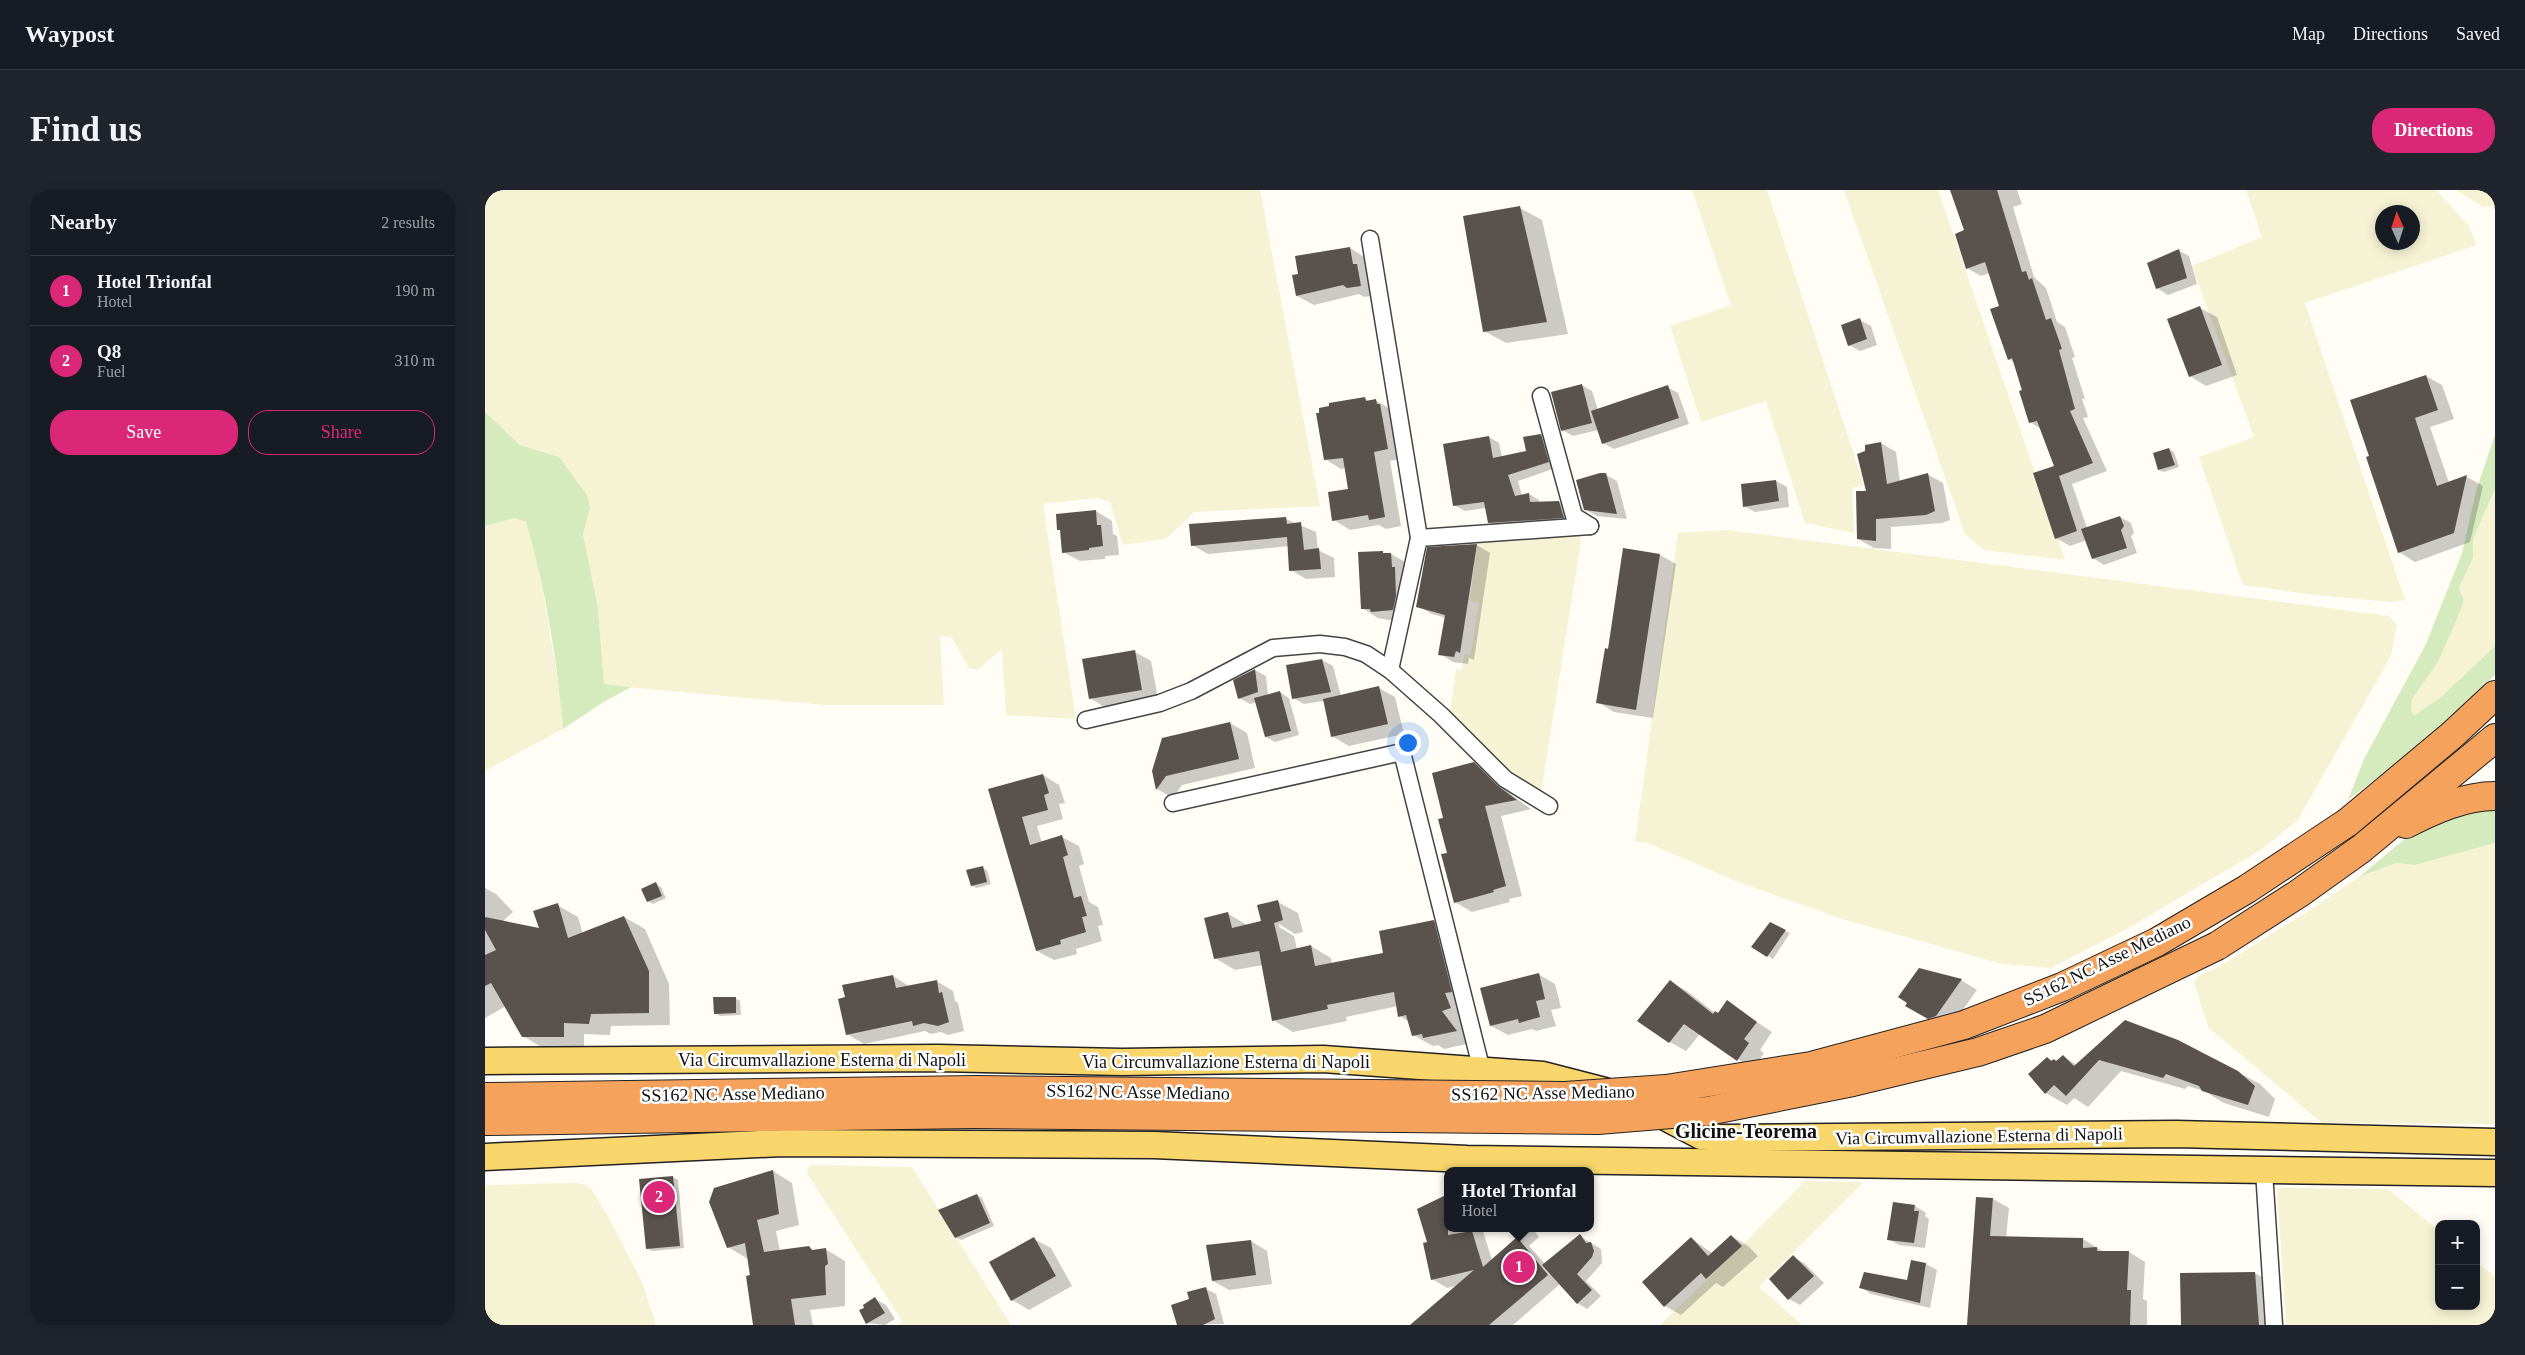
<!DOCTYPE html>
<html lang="en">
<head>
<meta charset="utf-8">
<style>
	body { margin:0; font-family:"Times New Roman",serif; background:#20242c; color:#f1f3f6 }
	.controls { position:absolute; right:15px; bottom:15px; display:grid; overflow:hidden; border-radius:10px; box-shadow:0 2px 12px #0003 }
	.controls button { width:45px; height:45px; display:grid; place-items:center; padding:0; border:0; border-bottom:1px solid #363941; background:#171b24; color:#f1f3f6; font:25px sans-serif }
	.compass { position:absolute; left:1890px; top:15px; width:45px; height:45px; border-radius:50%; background:#171b24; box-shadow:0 2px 12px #0003; rotate:357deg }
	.you { position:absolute; left:922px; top:552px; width:18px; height:18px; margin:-12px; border:4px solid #fff; border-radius:50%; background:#1a73e8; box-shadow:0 0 0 8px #1a73e833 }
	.badge { display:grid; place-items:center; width:32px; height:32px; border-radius:50%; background:#db2777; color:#fff; font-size:16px; font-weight:700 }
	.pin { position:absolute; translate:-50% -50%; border:2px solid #fff; box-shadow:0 1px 5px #0006 }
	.popup { position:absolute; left:959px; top:977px; width:150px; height:65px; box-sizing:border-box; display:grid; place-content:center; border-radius:10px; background:#171b24; filter:drop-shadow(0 1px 4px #0005); font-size:16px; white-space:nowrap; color:#9ea1a6 }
	.popup b { font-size:19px; color:#f1f3f6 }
	.popup::after { content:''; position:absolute; left:50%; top:100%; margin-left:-10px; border:10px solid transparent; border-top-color:#171b24 }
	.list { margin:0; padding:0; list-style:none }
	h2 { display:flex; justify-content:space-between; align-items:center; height:65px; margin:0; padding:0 20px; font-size:21px }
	h2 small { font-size:16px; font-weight:400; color:#9ea1a6 }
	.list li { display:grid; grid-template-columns:32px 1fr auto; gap:15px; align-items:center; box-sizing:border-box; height:70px; padding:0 20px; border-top:1px solid #363941 }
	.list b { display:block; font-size:19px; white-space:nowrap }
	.list p { margin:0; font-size:16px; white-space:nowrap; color:#9ea1a6 }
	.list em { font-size:16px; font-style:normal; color:#9ea1a6 }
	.actions { display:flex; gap:10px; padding:15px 20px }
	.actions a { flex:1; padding:11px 0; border:1px solid #db2777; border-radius:20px; text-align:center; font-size:18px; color:#db2777 }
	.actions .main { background:#db2777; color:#fff }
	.map { position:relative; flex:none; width:2010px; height:1135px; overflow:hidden; border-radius:20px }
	header { display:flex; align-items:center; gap:30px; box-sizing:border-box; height:70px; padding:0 25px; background:#171b24; border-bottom:1px solid #363941 }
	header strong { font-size:24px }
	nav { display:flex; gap:28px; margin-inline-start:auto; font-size:18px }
	.intro { display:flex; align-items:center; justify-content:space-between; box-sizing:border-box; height:120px; padding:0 30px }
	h1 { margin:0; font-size:35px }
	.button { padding:12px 22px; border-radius:20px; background:#db2777; color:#fff; font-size:18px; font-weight:700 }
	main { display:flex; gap:30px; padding:0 30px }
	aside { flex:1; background:#171b24; border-radius:20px; box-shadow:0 2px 12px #0003 }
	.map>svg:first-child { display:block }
</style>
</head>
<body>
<header>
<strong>Waypost</strong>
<nav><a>Map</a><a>Directions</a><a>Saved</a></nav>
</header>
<div class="intro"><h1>Find us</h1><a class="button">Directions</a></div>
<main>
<aside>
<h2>Nearby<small>2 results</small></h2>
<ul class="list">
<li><span class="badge">1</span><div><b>Hotel Trionfal</b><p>Hotel</p></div><em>190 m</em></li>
<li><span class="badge">2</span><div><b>Q8</b><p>Fuel</p></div><em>310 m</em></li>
</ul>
<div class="actions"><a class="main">Save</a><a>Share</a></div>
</aside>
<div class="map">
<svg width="2010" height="1135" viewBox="0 0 2010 1135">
	<rect width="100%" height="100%" fill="#fffdf5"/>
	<g fill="#f6f3d4" fill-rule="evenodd">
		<polygon points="0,0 775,0 835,316 709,322 681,349 638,355 625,312 612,308 558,314 591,529 521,525 517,459 492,480 484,478 467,448 455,445 459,515 340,515 119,495 113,418 98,344 105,318 74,267 35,255 0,222"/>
		<polygon points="1207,0 1282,0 1379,295 1367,298 1369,343 1320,333 1281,211 1216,232 1185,136 1246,115"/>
		<polygon points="1359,0 1453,0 1580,370 1499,360 1480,344"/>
		<path d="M 1761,0 L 1951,0 L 1983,35 L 1992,55 L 1820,113 L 1920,410 L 1907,412 L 1830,405 L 1758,395 L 1714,267 L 1769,247 L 1707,76 L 1777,47 ZM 1898,22 L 1928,22 L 1928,52 L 1898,52 Z"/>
		<polygon points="1971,0 2010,0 2010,16 1998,17"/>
		<polygon points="2010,299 2010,456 1956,507 1929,527 1926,521 1927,509 1953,472 1975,422 1979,410 1974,398 1988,368 1988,349"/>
		<polygon points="30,328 41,332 52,368 75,503 78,539 0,581 0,336"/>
		<polygon points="1243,340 1904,426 1912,435 1906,466 1812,631 1774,661 1640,740 1566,778 1517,774 1357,729 1253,692 1160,652 1150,652 1193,343"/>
		<polygon points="1091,344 1095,346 1096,351 1056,603 1047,602 964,530 971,480 977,480 979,464 986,465 994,412 985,411 993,352"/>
		<polygon points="2010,653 2010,934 1837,933 1723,837 1709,792 1712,787 1737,775 1825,720 1874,687 1911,673 1930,675"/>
		<polygon points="326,975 427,977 526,1135 413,1135 418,1132 323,985 322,980"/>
		<polygon points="1320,991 1379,992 1274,1097 1317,1135 1175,1135 1257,1056"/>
		<polygon points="91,993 101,995 106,999 123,1026 157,1092 171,1135 0,1135 0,995"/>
		<polygon points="1792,998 1903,999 1954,1041 1954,1116 1991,1116 1991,1072 2010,1087 2010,1135 1801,1135"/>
	</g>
	<g fill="#d5ebbd">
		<path d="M 0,222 L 35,255 L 74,267 L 102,305 L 105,318 L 98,344 L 113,418 L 119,494 L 146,497 L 117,513 L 78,539 C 72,470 61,399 41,332 L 30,328 L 0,336 Z"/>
		<polygon points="2010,245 2010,299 1988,349 1988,368 1974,398 1979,410 1975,422 1953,472 1927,509 1926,521 1929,526 1956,507 2010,456 2010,485 1939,552 1863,610 1879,569 1941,454 1977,363 1992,298"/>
		<polygon points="2010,619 2010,653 1930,675 1911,673 1874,687 1928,642 1973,624"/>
	</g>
	<g fill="#0003">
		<polygon points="1466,0 1532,0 1537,14 1528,17 1539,54 1549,87 1561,98 1572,132 1580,137 1590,167 1587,168 1600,209 1597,209 1603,227 1598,228 1622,281 1587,294 1602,338 1635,327 1646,333 1649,343 1646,346 1652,363 1619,375 1608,368 1602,350 1585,356 1571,348 1571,277 1556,239 1545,232 1529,172 1524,169 1516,117 1505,83 1496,86 1482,78 1480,41"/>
		<polygon points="1035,18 1057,30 1083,144 1021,153 999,141"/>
		<polygon points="865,58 881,68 892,105 879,107 874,104 829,115 812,106 815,85"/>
		<polygon points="1693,60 1704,66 1712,94 1683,105 1672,98"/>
		<polygon points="1715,118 1732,127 1752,185 1721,196 1705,186"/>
		<polygon points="1375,130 1386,136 1392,155 1375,161 1364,155"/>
		<polygon points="1941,186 1957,195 1969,229 1945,237 1964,293 1982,287 1998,296 1985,352 1930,372 1914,362 1885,267"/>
		<polygon points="1097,195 1107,201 1113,220 1182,197 1193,203 1204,234 1129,259 1118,253 1113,240 1088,246 1077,240"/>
		<polygon points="879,208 885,211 890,210 907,220 919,268 905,271 916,336 901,339 894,335 865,340 849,330 865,300 861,278 856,279 840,269"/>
		<polygon points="1056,245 1066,251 1073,277 1033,291 1037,306 1044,304 1054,310 1054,313 1074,312 1084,318 1089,333 1014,338 1004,332 1001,318 980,321 969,315 1004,247 1014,253 1017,267 1043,262"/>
		<polygon points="1396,253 1411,262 1415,292 1442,284 1458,293 1465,330 1457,333 1406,337 1406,359 1389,358 1373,349 1382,302"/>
		<polygon points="1684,259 1689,262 1694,277 1679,282 1674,280"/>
		<polygon points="1121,285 1132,291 1142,329 1112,326 1101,320"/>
		<polygon points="1291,291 1302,297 1304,317 1270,322 1259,316 1257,295"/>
		<polygon points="611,321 627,331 628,344 632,346 634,365 620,366 620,369 595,371 578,362 577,341 573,339"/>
		<polygon points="801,329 831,342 833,360 849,368 850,387 821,389 806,380 804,356 723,364 707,355"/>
		<polygon points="992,355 1005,363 989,470 984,468 983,474 968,472 955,464 961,428 947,424 933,416"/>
		<polygon points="906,364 922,373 924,429 904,430 893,428 877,418"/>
		<polygon points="1175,365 1191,374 1168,528 1129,522 1113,512 1124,460"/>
		<polygon points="650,462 666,471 673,509 621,518 605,508"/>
		<polygon points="837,470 848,476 856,506 894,498 910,507 919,544 864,556 847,546 839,511 819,514 808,508"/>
		<polygon points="770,480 781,486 783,506 795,502 804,508 814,545 790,552 781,547 772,512 765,514 754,508"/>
		<polygon points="745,533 762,543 770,578 697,595 688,608 672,599 669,582"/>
		<polygon points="989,574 1006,583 1029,607 1046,619 1016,626 1037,706 1024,709 1025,712 987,722 970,712 960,629"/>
		<polygon points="558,585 574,595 580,613 574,614 578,629 552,636 557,653 577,647 594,656 599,674 594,676 604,712 613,717 618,735 613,736 617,751 591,759 592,764 569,770 552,761 505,600"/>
		<polygon points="497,678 502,680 506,694 492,698 487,696"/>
		<polygon points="171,694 176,697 181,708 168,714 163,711"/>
		<polygon points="0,698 11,704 28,722 17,732 56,740 72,715 93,727 98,744 139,727 160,739 184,794 185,835 126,836 125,845 99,844 99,858 58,858 38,846 21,816 0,828"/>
		<polygon points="793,712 813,723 818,742 810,744 794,734 794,737 809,746 812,759 826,756 846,768 847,774 900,764 949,732 969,743 985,829 975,833 991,852 959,859 953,855 948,856 928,845 924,832 915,826 913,816 861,827 862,831 808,842 788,830 778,775 750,780 730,768 742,723 762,735 777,732"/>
		<polygon points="1300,741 1305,743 1288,769 1268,756"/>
		<polygon points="1434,779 1476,790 1492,800 1467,835 1460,837 1422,816"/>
		<polygon points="1053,784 1070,794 1076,818 1066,820 1071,836 1051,841 1047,839 1023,845 1006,836 997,799"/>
		<polygon points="408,786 424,796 451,791 468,801 470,811 473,813 479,841 463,845 456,842 446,844 440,841 379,854 362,844"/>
		<polygon points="1185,792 1202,801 1230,823 1234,824 1242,812 1287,842 1275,860 1279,863 1268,879 1215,844 1201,861 1185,852"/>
		<polygon points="250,808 255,811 256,825 235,826 230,823"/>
		<polygon points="1640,831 1753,882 1775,894 1790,909 1784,927 1739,913 1719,901 1703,896 1700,899 1636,881 1603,917 1589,908 1582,915 1561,903 1562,868 1572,872 1579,867 1592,875"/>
		<polygon points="288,981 307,993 314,1035 291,1041 295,1061 324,1058 329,1061 340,1059 360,1071 360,1116 325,1120 328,1135 269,1135 263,1069 243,1057"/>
		<polygon points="188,987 193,990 199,1058 167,1061 162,1058"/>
		<polygon points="492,1005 497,1008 509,1036 476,1050 471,1047"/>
		<polygon points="1508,1009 1524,1018 1521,1048 1598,1049 1619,1062 1644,1062 1660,1072 1658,1109 1662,1111 1662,1135 1483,1135"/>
		<polygon points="1409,1013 1430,1016 1441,1023 1440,1026 1444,1029 1440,1058 1414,1055 1403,1049"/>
		<polygon points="963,1038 997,1038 1007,1070 1032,1049 1022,1038 1047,1038 1054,1047 1044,1056 1060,1074 1095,1046 1116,1059 1117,1073 1101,1091 1116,1106 1102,1119 1092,1113 1075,1094 1028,1135 927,1135 974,1095 962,1098 947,1089"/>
		<polygon points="1246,1046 1263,1056 1273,1066 1238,1097 1231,1093 1196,1125 1180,1116 1206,1048 1227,1063"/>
		<polygon points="549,1049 566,1058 587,1096 544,1120 527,1110 506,1073"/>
		<polygon points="766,1051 782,1061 787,1094 744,1100 728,1091"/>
		<polygon points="1308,1067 1319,1073 1339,1093 1315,1115 1304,1109"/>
		<polygon points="1427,1072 1441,1074 1452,1080 1445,1118 1386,1104 1376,1097 1423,1092"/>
		<polygon points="1770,1083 1787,1093 1789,1135 1698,1135 1696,1084"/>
		<polygon points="721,1099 731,1104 739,1134 694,1135 705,1110"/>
		<polygon points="390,1109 401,1115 410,1129 400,1135 382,1133 381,1118"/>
	</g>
	<g fill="#5a524d">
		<polygon points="1465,0 1512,0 1537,82 1541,81 1544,90 1547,88 1561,130 1566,128 1577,159 1574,160 1590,219 1585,221 1608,273 1574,286 1592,341 1570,349 1548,283 1569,276 1552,231 1544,233 1534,201 1537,200 1527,168 1523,170 1505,119 1514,116 1500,72 1481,79 1470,44 1479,40"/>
		<polygon points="1035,16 1062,132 998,142 978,26"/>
		<polygon points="865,57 868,74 872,74 876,96 862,98 858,95 811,106 807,85 813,84 810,66"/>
		<polygon points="1694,59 1702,88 1671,99 1662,73"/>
		<polygon points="1715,116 1737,175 1704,187 1682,129"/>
		<polygon points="1375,128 1382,149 1363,156 1356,135"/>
		<polygon points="1941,185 1953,220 1930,228 1952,296 1982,285 1969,343 1913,363 1881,267 1884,266 1865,210"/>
		<polygon points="1097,194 1107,233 1076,241 1066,202"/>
		<polygon points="1183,195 1194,228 1117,254 1106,221"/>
		<polygon points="880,207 881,211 891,209 892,214 895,214 903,259 889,262 900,327 884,330 883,325 847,331 843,302 863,299 858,268 839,270 831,223 834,223 834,218 844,216 844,213"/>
		<polygon points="1056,244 1064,272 1023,285 1030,306 1044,303 1045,312 1074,311 1079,328 1003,333 999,312 968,316 958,254 1004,246 1008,268 1041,261 1038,247"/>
		<polygon points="1396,252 1402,294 1443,283 1450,321 1441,325 1391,329 1391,351 1372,349 1371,301 1381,301 1372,264 1380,261 1380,255"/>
		<polygon points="1684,258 1690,275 1673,280 1668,263"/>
		<polygon points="1115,283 1121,283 1132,324 1099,320 1091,290"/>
		<polygon points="1291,290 1294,311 1258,317 1256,294"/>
		<polygon points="611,320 612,335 616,335 618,356 604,358 604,360 577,363 575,340 572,340 571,324"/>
		<polygon points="1635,326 1639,336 1636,340 1642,358 1607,369 1596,339"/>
		<polygon points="801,327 802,334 816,332 819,360 834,358 836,379 804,381 802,347 706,356 704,334"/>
		<polygon points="992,354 975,463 971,461 969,467 953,465 960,425 931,417 942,357"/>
		<polygon points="1138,358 1175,364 1151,520 1111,513 1120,458 1123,459"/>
		<polygon points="898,361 898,363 906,363 907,377 910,377 911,406 908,420 886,422 885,419 876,419 873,362"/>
		<polygon points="650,460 657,500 604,509 597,469"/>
		<polygon points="837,469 846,502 807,509 801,475"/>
		<polygon points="770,479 773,502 753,509 748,490"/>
		<polygon points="894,496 903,534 846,547 838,509"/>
		<polygon points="795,501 806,541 780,547 769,508"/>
		<polygon points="745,532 754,569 681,586 671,600 667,581 677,548"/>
		<polygon points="989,572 1013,596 1032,610 1000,616 1021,696 1008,700 1009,702 969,713 956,664 962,663 953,629 958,628 947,583"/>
		<polygon points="558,584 564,603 559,605 563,620 537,627 545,655 577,645 583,665 578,667 589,708 596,706 602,726 597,727 601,742 575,750 576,754 551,761 503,599"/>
		<polygon points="498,676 502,692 486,696 481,680"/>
		<polygon points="171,692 177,706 162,712 156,699"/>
		<polygon points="793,710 798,730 789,733 796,762 826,755 830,776 898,763 894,741 949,730 967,802 960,803 966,818 957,821 972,841 938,848 937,844 927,846 921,825 913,827 909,802 842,815 843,819 787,831 774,761 729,769 719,728 743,722 747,738 776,731 772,715"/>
		<polygon points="73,713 83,748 139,726 164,781 164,823 106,824 104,834 79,833 79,847 37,847 6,793 0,796 0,765 11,760 0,740 0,727 54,738 48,721"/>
		<polygon points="1285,732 1301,740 1282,767 1266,757"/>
		<polygon points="1434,778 1477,789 1451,826 1443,829 1420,816 1422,813 1413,807"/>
		<polygon points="1054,783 1060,809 1051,811 1055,827 1034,833 1033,829 1005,836 995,798"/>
		<polygon points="408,785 411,798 452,790 454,803 457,802 464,832 453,836 439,833 428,836 427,831 361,845 353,809 360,807 357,795"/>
		<polygon points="1185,790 1228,824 1230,821 1233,823 1242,810 1272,832 1259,849 1264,853 1252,871 1199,834 1184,853 1152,831"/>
		<polygon points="228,807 251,807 251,823 229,824"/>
		<polygon points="1640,830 1693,850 1753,881 1770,896 1763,915 1717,901 1714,896 1681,884 1678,888 1614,870 1581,906 1569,895 1560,904 1543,884 1562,867 1566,871 1569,869 1571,871 1578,865 1589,876"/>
		<polygon points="288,980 294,1024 272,1030 279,1062 324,1056 327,1060 341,1058 343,1074 340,1076 341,1105 306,1109 310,1135 268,1135 261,1086 265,1085 260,1053 242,1058 224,1012 229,998"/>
		<polygon points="188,986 195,1056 161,1059 154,989"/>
		<polygon points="492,1004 505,1033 470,1048 453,1020"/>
		<polygon points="963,1004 963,1045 987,1041 998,1077 1032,1047 1063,1085 1004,1135 925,1135 989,1080 946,1090 938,1053 942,1052 932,1019"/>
		<polygon points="1491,1007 1508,1008 1505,1046 1598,1048 1598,1058 1612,1057 1612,1061 1644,1061 1642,1100 1646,1100 1645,1135 1482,1135"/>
		<polygon points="1408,1012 1430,1015 1429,1021 1434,1021 1429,1053 1402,1050"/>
		<polygon points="1095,1044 1101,1053 1106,1052 1109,1061 1107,1067 1092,1084 1107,1100 1092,1114 1057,1075"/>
		<polygon points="1246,1045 1257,1056 1221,1089 1216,1083 1179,1117 1157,1092 1206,1047 1223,1066"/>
		<polygon points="549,1047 571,1086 526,1111 504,1072"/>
		<polygon points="766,1050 771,1085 727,1091 721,1055"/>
		<polygon points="1308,1065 1329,1086 1303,1110 1284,1089"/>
		<polygon points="1426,1070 1441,1073 1435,1113 1374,1098 1379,1082 1422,1090"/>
		<polygon points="1770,1082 1774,1135 1696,1135 1695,1083"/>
		<polygon points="721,1097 730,1129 718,1135 692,1135 686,1115 704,1109 702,1102"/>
		<polygon points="390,1107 400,1123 381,1134 374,1120 379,1118 378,1115"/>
	</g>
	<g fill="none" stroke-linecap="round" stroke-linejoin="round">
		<g stroke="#444" stroke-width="19">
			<g id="street">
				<polyline points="885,49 934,348"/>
				<polyline points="1056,206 1089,326 1105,336"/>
				<polyline points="905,480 934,348 1105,336"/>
				<polyline points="601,530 675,513 706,501 788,458 835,454 860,457 881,464 905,480 956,525 1020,589 1064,616"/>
				<polyline points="688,613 917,562 997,881"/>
				<polyline points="1779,981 1789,1135"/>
			</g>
		</g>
		<g stroke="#222" stroke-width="29">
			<g id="primary">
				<polyline points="0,871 453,868 637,872 838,869 1058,885 1120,901"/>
				<polyline points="1167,920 1216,946 1236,948 1691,944 2010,952"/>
				<polyline points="0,967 297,953 669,955 982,969 2010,983"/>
			</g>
		</g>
		<g stroke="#222" stroke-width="30">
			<g id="highway">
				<polyline points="1863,632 1967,545 2010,505"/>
				<path d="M 1921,634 C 1948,620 1979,606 2010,606"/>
				<polyline points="1732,756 1813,704 1876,659 2010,548"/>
				<polyline points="0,907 491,900"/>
				<polyline points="0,931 489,924"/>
			</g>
		</g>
		<use href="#street" stroke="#fff" stroke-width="16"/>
		<use href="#primary" stroke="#f9d66b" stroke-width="26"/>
		<use href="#highway" stroke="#f5a25d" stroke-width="28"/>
		<g stroke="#222" stroke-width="30" stroke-linecap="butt">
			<g id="highway-bridge">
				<polyline points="491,900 1080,906 1181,899 1326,876 1479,835 1577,797 1672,752 1762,699 1863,632"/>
				<polyline points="489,924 1113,930 1223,921 1368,892 1493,862 1560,839 1732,756"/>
			</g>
		</g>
		<use href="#highway-bridge" stroke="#f5a25d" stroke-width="28"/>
	</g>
	<g text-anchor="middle" stroke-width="5" stroke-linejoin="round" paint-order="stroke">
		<g font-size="18" fill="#111" stroke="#fff">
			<text transform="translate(1622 771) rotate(-26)" y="6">SS162 NC Asse Mediano</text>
			<text x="337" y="876">Via Circumvallazione Esterna di Napoli</text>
			<text x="741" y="878">Via Circumvallazione Esterna di Napoli</text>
			<text transform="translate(653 902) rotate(1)" y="6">SS162 NC Asse Mediano</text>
			<text transform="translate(1058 903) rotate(-1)" y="6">SS162 NC Asse Mediano</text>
			<text transform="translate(248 904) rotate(-1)" y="6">SS162 NC Asse Mediano</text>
			<text transform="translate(1494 946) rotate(-1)" y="6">Via Circumvallazione Esterna di Napoli</text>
		</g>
		<g font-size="20" font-weight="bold" fill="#111" stroke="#fff">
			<text x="1261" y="948">Glicine-Teorema</text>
		</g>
	</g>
</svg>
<div class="controls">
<button>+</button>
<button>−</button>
</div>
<svg class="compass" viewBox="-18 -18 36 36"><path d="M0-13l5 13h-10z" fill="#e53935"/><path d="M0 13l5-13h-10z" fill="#9ea1a6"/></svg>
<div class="you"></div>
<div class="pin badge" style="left:1034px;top:1077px">1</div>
<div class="popup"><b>Hotel Trionfal</b>Hotel</div>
<div class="pin badge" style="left:174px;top:1007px">2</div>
</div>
</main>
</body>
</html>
